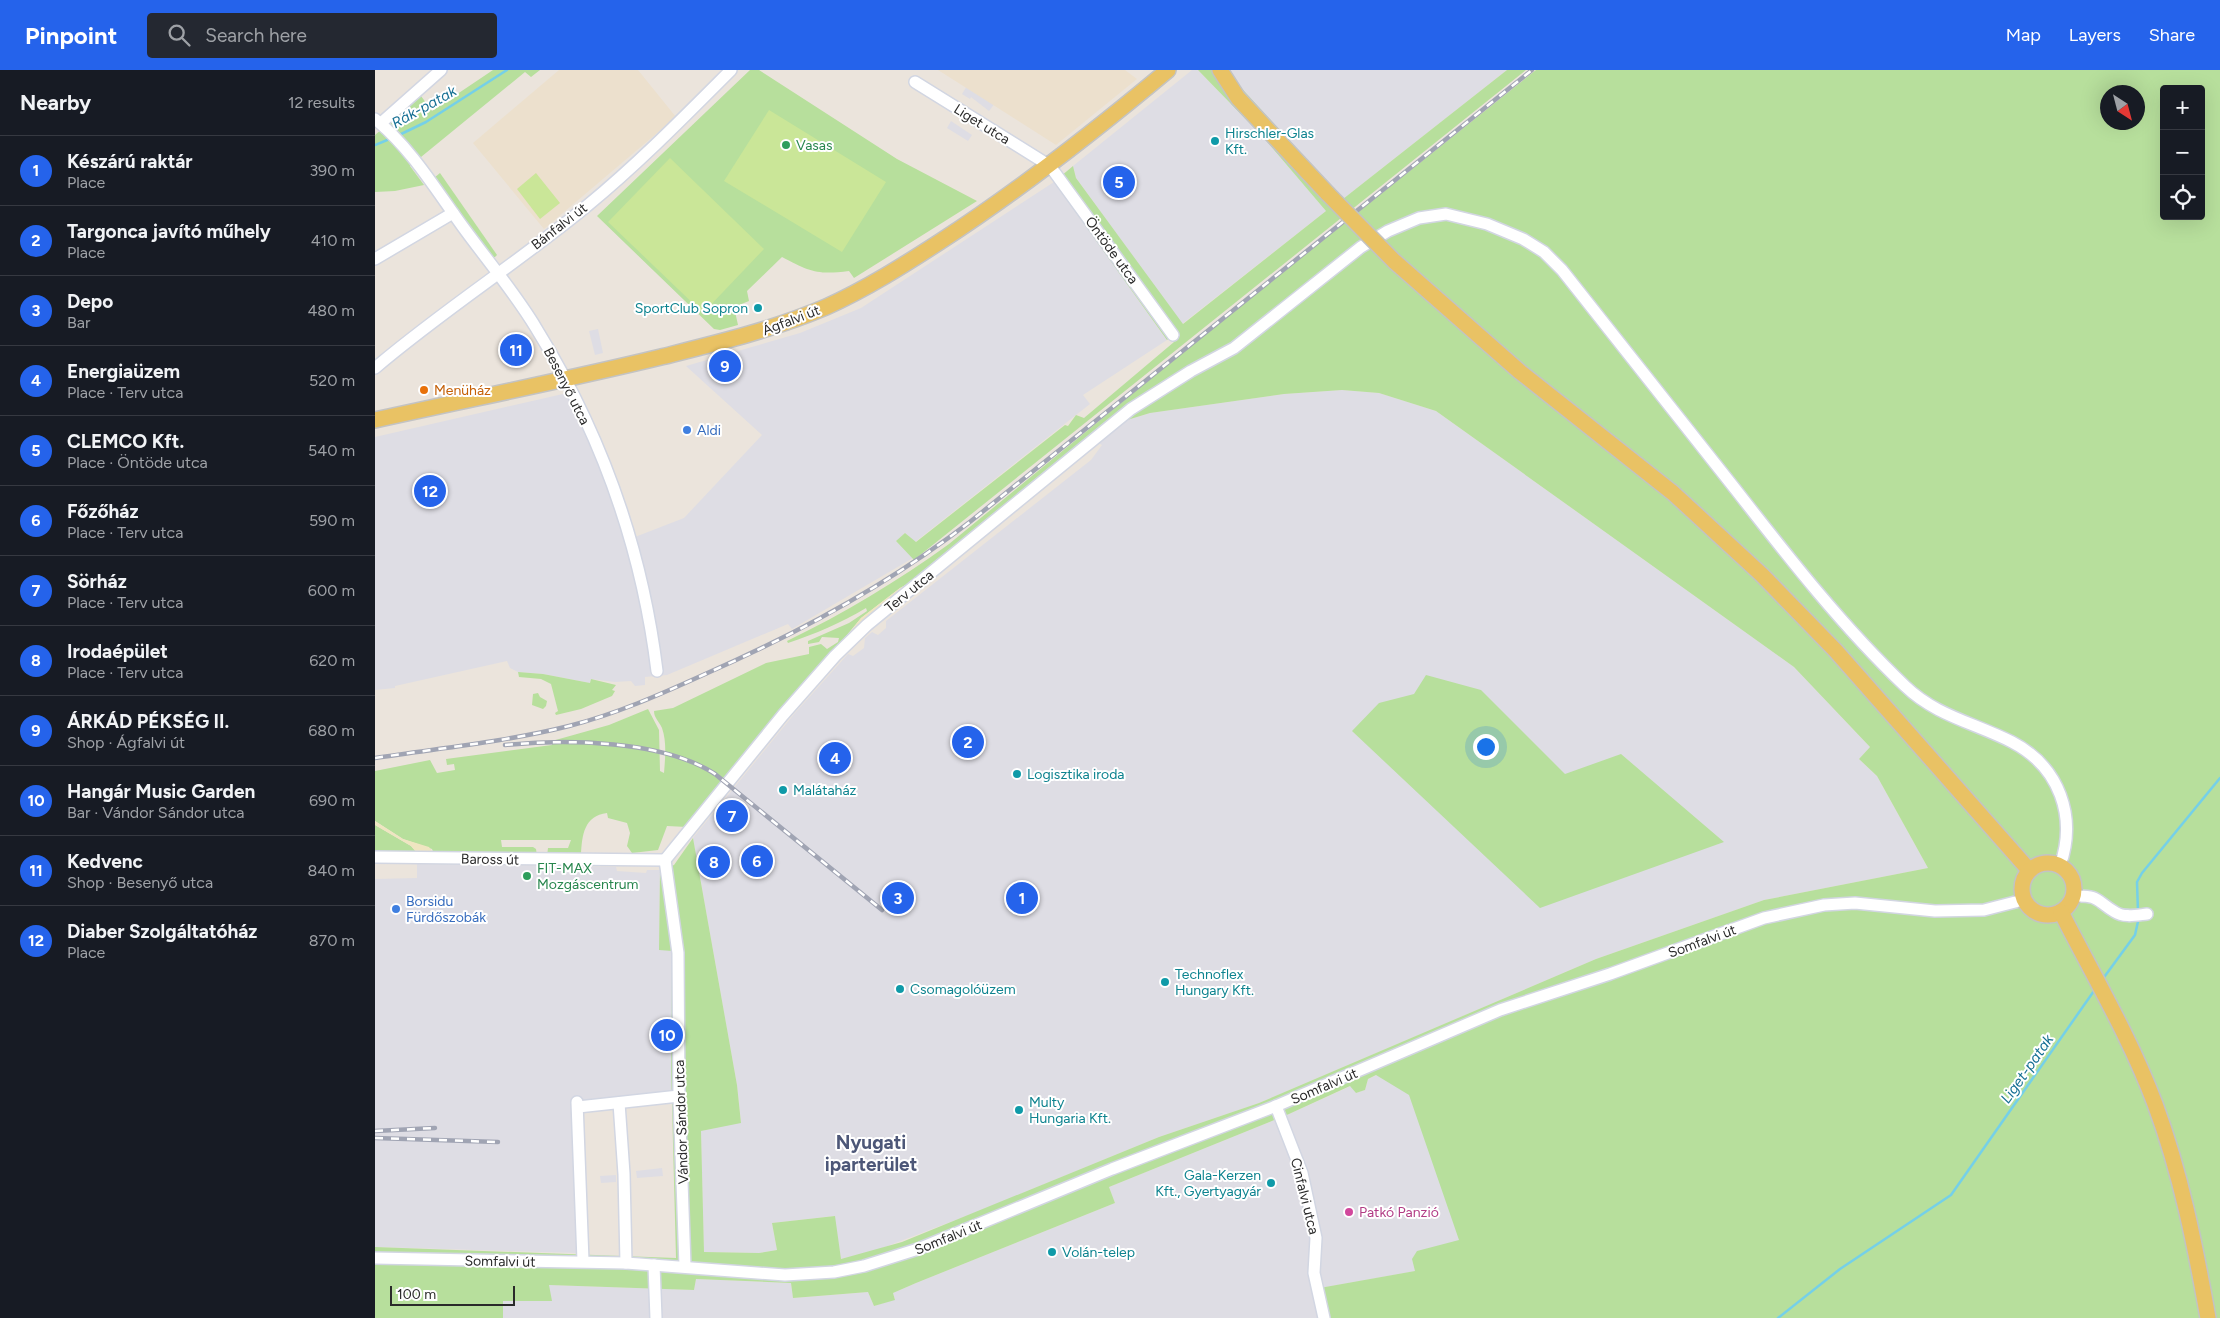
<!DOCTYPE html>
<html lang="en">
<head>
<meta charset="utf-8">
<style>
	body { margin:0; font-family:Figtree,sans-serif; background:#242831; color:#f1f3f6 }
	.controls { position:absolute; right:15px; top:15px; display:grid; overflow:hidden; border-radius:5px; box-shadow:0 5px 20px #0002 }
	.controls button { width:45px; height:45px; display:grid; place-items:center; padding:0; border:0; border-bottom:1px solid #363941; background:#171b24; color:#f1f3f6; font:25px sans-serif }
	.compass { position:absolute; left:1725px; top:15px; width:45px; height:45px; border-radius:50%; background:#171b24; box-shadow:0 5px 20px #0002; rotate:144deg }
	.scale { position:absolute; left:15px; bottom:12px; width:125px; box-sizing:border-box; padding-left:5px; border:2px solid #2a2a2a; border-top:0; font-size:14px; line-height:18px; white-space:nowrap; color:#2a2a2a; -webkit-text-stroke:4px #fff; paint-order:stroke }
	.you { position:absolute; left:1110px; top:676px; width:18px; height:18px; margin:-12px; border:4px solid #fff; border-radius:50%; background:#1a73e8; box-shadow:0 0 0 8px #1a73e833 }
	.badge { display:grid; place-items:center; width:32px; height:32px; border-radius:50%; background:#2563eb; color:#fff; font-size:16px; font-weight:700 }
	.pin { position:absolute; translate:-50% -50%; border:2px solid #fff; box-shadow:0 1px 5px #0006 }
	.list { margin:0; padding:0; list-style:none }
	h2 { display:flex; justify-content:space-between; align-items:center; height:65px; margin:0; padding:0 20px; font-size:21px }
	h2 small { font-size:16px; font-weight:400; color:#9ea1a6 }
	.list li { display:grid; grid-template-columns:32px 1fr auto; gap:15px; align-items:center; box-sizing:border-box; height:70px; padding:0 20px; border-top:1px solid #363941 }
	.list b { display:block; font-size:19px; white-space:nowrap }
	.list p { margin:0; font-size:16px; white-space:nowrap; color:#9ea1a6 }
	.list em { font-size:16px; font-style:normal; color:#9ea1a6 }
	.icon { flex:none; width:28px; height:28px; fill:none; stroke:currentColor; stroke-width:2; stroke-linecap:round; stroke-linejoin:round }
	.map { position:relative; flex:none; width:1845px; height:1248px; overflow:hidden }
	header { display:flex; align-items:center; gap:30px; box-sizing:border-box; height:70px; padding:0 25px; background:#2563eb; color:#fff }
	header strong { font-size:24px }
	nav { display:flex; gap:28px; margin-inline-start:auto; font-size:18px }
	.search { width:350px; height:45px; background:#242831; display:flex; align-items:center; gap:12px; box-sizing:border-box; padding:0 18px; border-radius:5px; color:#9ea1a6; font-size:19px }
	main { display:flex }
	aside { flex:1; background:#171b24 }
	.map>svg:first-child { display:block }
</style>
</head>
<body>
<header>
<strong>Pinpoint</strong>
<div class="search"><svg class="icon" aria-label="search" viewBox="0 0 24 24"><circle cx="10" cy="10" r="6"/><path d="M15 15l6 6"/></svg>Search here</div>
<nav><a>Map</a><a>Layers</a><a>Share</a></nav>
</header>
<main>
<aside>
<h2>Nearby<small>12 results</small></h2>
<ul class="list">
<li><span class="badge">1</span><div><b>Készárú raktár</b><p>Place</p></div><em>390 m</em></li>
<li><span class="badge">2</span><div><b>Targonca javító műhely</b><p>Place</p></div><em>410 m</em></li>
<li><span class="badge">3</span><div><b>Depo</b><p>Bar</p></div><em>480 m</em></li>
<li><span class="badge">4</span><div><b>Energiaüzem</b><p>Place · Terv utca</p></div><em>520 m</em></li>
<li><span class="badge">5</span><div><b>CLEMCO Kft.</b><p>Place · Öntöde utca</p></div><em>540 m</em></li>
<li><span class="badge">6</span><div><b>Főzőház</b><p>Place · Terv utca</p></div><em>590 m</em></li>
<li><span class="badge">7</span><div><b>Sörház</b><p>Place · Terv utca</p></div><em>600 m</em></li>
<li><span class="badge">8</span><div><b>Irodaépület</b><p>Place · Terv utca</p></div><em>620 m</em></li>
<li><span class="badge">9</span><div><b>ÁRKÁD PÉKSÉG II.</b><p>Shop · Ágfalvi út</p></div><em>680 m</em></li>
<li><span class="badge">10</span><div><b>Hangár Music Garden</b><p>Bar · Vándor Sándor utca</p></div><em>690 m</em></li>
<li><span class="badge">11</span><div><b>Kedvenc</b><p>Shop · Besenyő utca</p></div><em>840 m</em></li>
<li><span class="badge">12</span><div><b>Diaber Szolgáltatóház</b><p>Place</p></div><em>870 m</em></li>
</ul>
</aside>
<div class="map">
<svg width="1845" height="1248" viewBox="0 0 1845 1248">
	<rect width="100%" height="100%" fill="#ebe4dc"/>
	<g fill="#dedde4">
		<polygon points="817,0 823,0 888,67 951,141 807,254 701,108 698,96"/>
		<polygon points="850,0 1132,0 968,129"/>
		<polygon points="592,16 620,33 614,41 596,27 595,29 587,24"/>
		<polygon points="576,51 597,65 593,71 572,58"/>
		<polygon points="679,112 792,270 708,325 715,334 540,472 530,463 521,471 538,488 417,559 413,554 292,605 270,607 270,615 260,616 256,611 240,612 216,609 215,613 168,604 143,602 135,598 132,591 20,616 20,618 0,620 0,367 201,321 260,467 309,448 387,365 311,296 425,263 486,238"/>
		<polygon points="223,259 228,283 220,285 214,261"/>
		<polygon points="967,320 1004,323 1061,341 1419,597 1495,677 1484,689 1502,706 1553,798 1389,830 1221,889 884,1033 784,1067 604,1141 502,1180 466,1189 459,1146 397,1153 402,1180 384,1183 329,1182 326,1061 366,1052 362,1015 318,768 420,643 473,584 478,586 489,578 490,568 497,562 503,565 511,558 511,551 716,390 727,375 721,372 736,355 775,343 909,324"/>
		<polygon points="42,794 241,797 242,801 271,803 272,800 285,800 284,880 297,880 297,1022 197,1034 202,1183 0,1177 0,809 42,808"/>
		<polygon points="1041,988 1103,1165 1041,1201 940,1219 944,1248 128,1248 128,1231 174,1215 319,1220 321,1209 416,1213 418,1228 493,1222 499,1236 520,1229 518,1223 541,1213 740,1133 734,1117 914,1044 976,1016 981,1023 990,1020 993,1009"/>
		<polygon points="287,1098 288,1106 262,1108 261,1101"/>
		<polygon points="241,1105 241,1112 226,1113 225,1106"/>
	</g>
	<g fill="#ece0cd">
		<polygon points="184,0 263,0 301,47 169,159 98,73"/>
		<polygon points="563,0 750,0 762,9 681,75"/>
	</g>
	<g fill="#b7df9c" fill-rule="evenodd">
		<polygon points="118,0 165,0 156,7 150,2 35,96 49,115 20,121 0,122 0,65 46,26 57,41"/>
		<path d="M 375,0 L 384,0 L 522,89 L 602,131 L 479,208 L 474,201 C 443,205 435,202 407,187 L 372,221 L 374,231 L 359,237 L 363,255 L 345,260 L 339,259 L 222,146 Z"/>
		<polygon points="823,0 850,0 968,129 1132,0 1151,0 539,490 521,471 530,463 541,472 690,355 693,356 701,345 709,348 799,272 795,267 792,270 679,112 698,96 701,108 808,254 951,141 888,67"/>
		<path d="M 1161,0 L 1845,0 L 1845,1248 L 944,1248 L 939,1219 L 1040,1201 L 1037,1189 L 1042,1181 L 1084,1170 L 1034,1025 L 1001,1005 L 993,1009 L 990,1020 L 981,1023 L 975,1016 L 914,1044 L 734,1117 L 740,1133 L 541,1213 L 518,1223 L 520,1230 L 499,1236 L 493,1222 L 418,1228 L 416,1213 L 321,1209 L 319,1220 L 174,1215 L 177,1231 L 128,1231 L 128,1248 L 0,1248 L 0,1177 L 301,1188 L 296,998 L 297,881 L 284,880 L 285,800 L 299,795 L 318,768 L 362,1015 L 366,1053 L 326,1061 L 329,1182 L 384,1183 L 402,1180 L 397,1153 L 460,1146 L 466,1189 L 527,1172 L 784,1067 L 884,1033 L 1221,889 L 1389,830 L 1553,798 L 1502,706 L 1484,689 L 1495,677 L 1419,597 L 1061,341 L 1004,323 L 967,320 L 909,324 L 775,343 L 736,355 L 544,508 L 525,518 L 486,548 L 312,757 L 292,756 L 283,780 L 257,783 L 252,776 L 255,763 L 252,753 L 233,748 L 232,743 C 209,746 207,765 206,785 L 172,786 L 173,778 L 193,778 L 196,770 L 126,770 L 127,777 L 158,777 L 161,779 L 162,786 L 59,784 L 57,779 L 28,769 L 0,751 L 0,701 L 55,690 L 62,703 L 80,700 L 79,694 L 72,695 L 71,689 L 177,675 L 177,671 L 234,655 L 273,639 L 284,660 L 285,701 L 289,703 C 290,690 292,672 287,658 C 284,651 279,648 279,641 L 298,638 L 391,593 L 434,584 L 434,577 L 446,574 L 452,579 L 463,572 L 464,568 L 447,567 L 444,572 L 433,574 L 433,571 L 474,553 L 492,541 L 491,538 C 466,553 440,564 413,573 L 412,571 C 468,544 523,511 574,474 L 807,283 ZM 1789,19 L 1826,19 L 1826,146 L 1789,146 ZM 1732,22 L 1762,22 L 1762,52 L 1732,52 Z"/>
		<polygon points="65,103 122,185 120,187 118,187 59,108"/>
		<polygon points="143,602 168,604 215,613 216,609 241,615 237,620 240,621 237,626 206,639 181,645 180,643 183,641 176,614 166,609 144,607"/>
		<polygon points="1051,605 1106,620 1190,704 1246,684 1349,772 1165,838 977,661 1004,633 1039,624"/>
		<polygon points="163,623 165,627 172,631 171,636 168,639 157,635 158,624"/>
		<polygon points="0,755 36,776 42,783 0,783"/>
	</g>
	<g fill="#efe5c1">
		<polygon points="544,508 462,579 486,548 525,518"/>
		<polygon points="0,751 28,769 54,777 59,784 42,783 36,776 0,755"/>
	</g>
	<g fill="#cae698">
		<polygon points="394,40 511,112 467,182 349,111"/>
		<polygon points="295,88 389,179 328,243 233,152"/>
		<polygon points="161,103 185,133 165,149 142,119"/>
	</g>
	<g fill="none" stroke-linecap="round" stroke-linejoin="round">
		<g stroke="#75d0e8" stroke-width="2.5">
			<polyline points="22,66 51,52 132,0"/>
			<polyline points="0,75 17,68"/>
			<polyline points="1763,842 1762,812 1767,803 1845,708"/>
			<polyline points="1727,910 1760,865 1764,847"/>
			<polyline points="1403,1248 1465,1199 1576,1125 1721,918"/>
		</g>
		<g stroke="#d2d6e2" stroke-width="14">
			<g id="minor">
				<polyline points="540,12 675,96 798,265"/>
				<path d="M 0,49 C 36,78 61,120 88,157 C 112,190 140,223 161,258 C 226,363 267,479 282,601"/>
				<polyline points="6,53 66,0"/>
				<polyline points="0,189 78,143"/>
				<path d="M 0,298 C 68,240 144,192 213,135 C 264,93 310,46 356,0"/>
				<polyline points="0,787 290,790"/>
				<path d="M 290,790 L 408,645 L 460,586 L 492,555 L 756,339 L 816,301 L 859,278 L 986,177 L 1013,161 L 1044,148 L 1071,144 L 1112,154 L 1148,169 L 1169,182 L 1187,200 C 1245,274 1303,347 1361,420 C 1414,488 1468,557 1530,616 C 1561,646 1600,653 1637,672 C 1685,697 1702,747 1685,796"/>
				<polyline points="290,790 303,883 304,1026 310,1196"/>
				<path d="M 1699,826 C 1725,825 1721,831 1740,842 C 1749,848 1762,845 1772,844"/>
				<polyline points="202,1032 208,1191"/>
				<polyline points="244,1033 249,1104 251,1193"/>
				<polyline points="901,1036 927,1103 941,1168 939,1203 949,1248"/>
				<polyline points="203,1037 304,1026"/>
				<polyline points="0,1188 251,1193 410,1205 459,1202 489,1196 543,1179 737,1099 901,1036 1125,940 1235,904 1389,848 1449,835 1480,833 1560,841 1609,840 1648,830"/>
				<polyline points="279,1195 281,1248"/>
			</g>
		</g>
		<g stroke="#c3c3c3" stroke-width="18">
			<g id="major">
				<polyline points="845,0 863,28 953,124"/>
				<polyline points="1019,191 1144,301 1298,423 1387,505 1460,580 1654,800"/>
				<path d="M 0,350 C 95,329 191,310 286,287 C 342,273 397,260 451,237 C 491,219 529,195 566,171 C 646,119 720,61 793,0"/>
				<circle cx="1673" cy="819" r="26"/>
				<path d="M 1686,842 C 1718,905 1755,967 1780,1034 C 1806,1104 1820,1175 1833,1248"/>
			</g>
		</g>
		<use href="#minor" stroke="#fff" stroke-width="11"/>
		<use href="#major" stroke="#e9c264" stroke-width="15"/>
		<g stroke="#a0a4b3" stroke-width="4.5">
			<g id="rail">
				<path d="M 130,675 C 191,669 288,670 340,704 L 507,840"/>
				<path d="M 0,688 C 65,678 130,672 194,656 C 241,644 284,625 328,605 C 424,563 513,515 596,451 L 1157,0"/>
				<polyline points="0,1061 60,1058"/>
				<polyline points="0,1068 123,1072"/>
			</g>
		</g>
		<use href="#rail" stroke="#fff" stroke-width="2.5" stroke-dasharray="8" stroke-linecap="butt"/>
		<g stroke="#c3c3c3" stroke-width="18" stroke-linecap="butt">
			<polyline id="major-bridge" points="953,124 1019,191"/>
		</g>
		<use href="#major-bridge" stroke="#e9c264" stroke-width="15"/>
	</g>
	<g fill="#0f9aa8" stroke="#fff" stroke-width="2">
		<circle cx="840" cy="71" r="5"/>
		<circle cx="383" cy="238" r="5"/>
		<circle cx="642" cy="704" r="5"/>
		<circle cx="408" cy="720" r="5"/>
		<circle cx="790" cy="912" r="5"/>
		<circle cx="525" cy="919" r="5"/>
		<circle cx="644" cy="1040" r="5"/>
		<circle cx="896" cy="1113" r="5"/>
		<circle cx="677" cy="1182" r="5"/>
	</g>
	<g fill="#2e9e5b" stroke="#fff" stroke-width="2">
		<circle cx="411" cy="75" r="5"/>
		<circle cx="152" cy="806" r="5"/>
	</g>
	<circle fill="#e8710a" stroke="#fff" stroke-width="2" cx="49" cy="320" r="5"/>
	<g fill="#3f7fe0" stroke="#fff" stroke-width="2">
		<circle cx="312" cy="360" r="5"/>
		<circle cx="21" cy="839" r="5"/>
	</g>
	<circle fill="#d1479c" stroke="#fff" stroke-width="2" cx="974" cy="1142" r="5"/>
	<g text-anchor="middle" stroke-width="4" stroke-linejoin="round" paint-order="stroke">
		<g font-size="14" fill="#2a2a2a" stroke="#fff">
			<text transform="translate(607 54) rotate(32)" y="5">Liget utca</text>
			<text transform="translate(184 156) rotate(-38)" y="5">Bánfalvi út</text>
			<text transform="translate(737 180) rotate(54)" y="5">Öntöde utca</text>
			<text transform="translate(416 250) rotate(-21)" y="5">Ágfalvi út</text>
			<text transform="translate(192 316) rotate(63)" y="5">Besenyő utca</text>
			<text transform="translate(534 521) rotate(-39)" y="5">Terv utca</text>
			<text transform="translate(115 789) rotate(1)" y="5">Baross út</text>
			<text transform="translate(1327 871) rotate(-20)" y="5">Somfalvi út</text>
			<text transform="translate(949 1016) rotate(-23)" y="5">Somfalvi út</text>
			<text transform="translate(306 1052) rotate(-92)" y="5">Vándor Sándor utca</text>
			<text transform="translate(930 1126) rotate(76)" y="5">Cinfalvi utca</text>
			<text transform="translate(573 1167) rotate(-22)" y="5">Somfalvi út</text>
			<text transform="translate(125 1191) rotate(1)" y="5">Somfalvi út</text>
		</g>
		<g font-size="14" fill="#0d838f" stroke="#fff" text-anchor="start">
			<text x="850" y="68">Hirschler-Glas<tspan x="850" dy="16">Kft.</tspan></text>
			<text x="373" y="243" text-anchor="end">SportClub Sopron</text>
			<text x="652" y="709">Logisztika iroda</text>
			<text x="418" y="725">Malátaház</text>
			<text x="800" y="909">Technoflex<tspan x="800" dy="16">Hungary Kft.</tspan></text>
			<text x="535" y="924">Csomagolóüzem</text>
			<text x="654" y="1037">Multy<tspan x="654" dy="16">Hungaria Kft.</tspan></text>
			<text x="886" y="1110" text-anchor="end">Gala-Kerzen<tspan x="886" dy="16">Kft., Gyertyagyár</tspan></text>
			<text x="687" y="1187">Volán-telep</text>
		</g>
		<g font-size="14" fill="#27864d" stroke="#fff" text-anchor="start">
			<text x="421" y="80">Vasas</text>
			<text x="162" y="803">FIT-MAX<tspan x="162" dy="16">Mozgáscentrum</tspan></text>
		</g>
		<g font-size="14" fill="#c56008" stroke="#fff" text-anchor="start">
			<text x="59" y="325">Menüház</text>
		</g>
		<g font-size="14" fill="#366cbe" stroke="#fff" text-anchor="start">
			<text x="322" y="365">Aldi</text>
			<text x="31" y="836">Borsidu<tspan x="31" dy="16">Fürdőszobák</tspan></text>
		</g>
		<g font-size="14" fill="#b23c85" stroke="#fff" text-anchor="start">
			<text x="984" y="1147">Patkó Panzió</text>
		</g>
		<g font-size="15" font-style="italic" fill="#156f93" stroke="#fff">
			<text transform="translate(49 37) rotate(-29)" y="5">Rák-patak</text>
			<text transform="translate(1652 999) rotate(-55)" y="5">Liget-patak</text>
		</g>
		<g font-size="19" font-weight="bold" fill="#4d5778" stroke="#fff">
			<text x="496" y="1079">Nyugati<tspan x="496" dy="22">iparterület</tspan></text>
		</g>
	</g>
</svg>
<div class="controls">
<button>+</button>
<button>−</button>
<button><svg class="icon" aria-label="locate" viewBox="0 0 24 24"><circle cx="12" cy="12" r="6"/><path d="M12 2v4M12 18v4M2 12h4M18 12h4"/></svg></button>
</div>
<svg class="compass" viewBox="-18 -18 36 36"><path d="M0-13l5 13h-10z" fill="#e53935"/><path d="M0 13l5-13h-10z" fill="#9ea1a6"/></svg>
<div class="scale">100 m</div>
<div class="you"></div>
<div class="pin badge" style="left:647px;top:828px">1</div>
<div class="pin badge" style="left:593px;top:672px">2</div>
<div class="pin badge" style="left:523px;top:828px">3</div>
<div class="pin badge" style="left:460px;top:688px">4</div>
<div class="pin badge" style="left:744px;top:112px">5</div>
<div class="pin badge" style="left:382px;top:791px">6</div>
<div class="pin badge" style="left:357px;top:746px">7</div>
<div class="pin badge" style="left:339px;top:792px">8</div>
<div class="pin badge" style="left:350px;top:296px">9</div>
<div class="pin badge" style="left:292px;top:965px">10</div>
<div class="pin badge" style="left:141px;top:280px">11</div>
<div class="pin badge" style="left:55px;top:421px">12</div>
</div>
</main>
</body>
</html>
